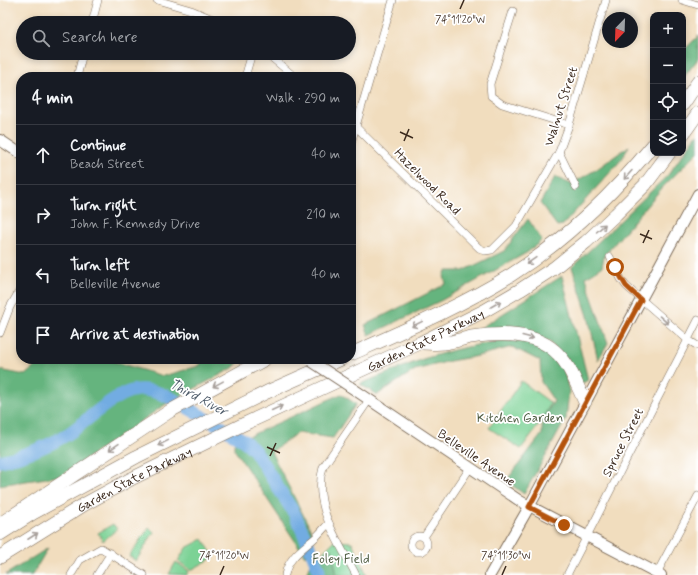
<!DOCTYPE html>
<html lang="en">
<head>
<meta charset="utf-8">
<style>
	body { margin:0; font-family:Mynerve,sans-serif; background:#242831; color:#f1f3f6 }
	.controls { position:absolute; right:12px; top:12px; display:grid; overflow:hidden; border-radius:8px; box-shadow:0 2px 6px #0003 }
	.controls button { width:36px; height:36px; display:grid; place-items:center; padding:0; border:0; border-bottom:1px solid #363941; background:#171b24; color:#f1f3f6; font:20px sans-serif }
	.compass { position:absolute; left:602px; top:12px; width:36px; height:36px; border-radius:50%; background:#171b24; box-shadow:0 2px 6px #0003; rotate:203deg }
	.stop { position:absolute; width:12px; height:12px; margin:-9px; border:3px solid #b45309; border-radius:50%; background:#fff }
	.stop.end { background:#b45309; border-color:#fff; box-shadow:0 1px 4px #0008 }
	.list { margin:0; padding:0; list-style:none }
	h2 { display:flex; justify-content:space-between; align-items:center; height:52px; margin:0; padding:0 16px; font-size:17px }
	h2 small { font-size:13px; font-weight:400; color:#9ea1a6 }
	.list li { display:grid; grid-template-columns:26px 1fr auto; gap:12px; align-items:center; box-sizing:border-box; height:60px; padding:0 16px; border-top:1px solid #363941 }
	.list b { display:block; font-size:15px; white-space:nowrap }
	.list p { margin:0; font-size:13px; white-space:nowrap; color:#9ea1a6 }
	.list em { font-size:13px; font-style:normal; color:#9ea1a6 }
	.icon { flex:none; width:22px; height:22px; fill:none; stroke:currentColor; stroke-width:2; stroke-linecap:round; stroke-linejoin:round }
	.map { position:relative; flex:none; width:698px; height:575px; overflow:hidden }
	.search { position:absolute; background:#171b24; box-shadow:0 2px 6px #0003; left:16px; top:16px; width:340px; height:44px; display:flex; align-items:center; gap:10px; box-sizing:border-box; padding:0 14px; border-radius:22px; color:#9ea1a6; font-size:15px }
	.panel { position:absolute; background:#171b24; box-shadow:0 2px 6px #0003; left:16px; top:72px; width:340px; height:292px; border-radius:16px }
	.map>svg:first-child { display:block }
</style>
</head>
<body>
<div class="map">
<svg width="698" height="575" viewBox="0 0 698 575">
	<rect width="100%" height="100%" fill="#fff"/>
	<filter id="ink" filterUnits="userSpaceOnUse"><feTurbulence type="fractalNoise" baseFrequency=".025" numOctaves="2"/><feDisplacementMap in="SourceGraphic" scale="8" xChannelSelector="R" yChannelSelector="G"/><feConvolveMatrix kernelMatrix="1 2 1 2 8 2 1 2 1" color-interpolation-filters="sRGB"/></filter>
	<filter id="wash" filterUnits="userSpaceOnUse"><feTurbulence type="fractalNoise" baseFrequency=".012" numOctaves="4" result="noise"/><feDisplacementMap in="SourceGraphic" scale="16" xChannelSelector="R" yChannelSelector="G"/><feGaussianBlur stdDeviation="0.9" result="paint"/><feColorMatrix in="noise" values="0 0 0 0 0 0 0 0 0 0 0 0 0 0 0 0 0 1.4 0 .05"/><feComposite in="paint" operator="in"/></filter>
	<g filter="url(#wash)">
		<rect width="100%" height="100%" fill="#f1ddbe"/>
		<g fill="#7cd295" stroke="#5c7e5a">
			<polygon points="521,381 551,403 540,423 521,449 489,428"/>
			<polygon points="113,524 117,529 103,541 98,533"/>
			<polygon points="149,528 154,532 136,561 129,556"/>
			<polygon points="203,539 214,557 191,570 178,561 186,548"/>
			<polygon points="334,541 352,542 367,575 324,575 321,554"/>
			<polygon points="176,562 189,571 187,575 169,574"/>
		</g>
		<g fill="#65b47e" stroke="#506f4e">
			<polygon points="698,36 698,59 683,78 683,51"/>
			<polygon points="698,133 698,152 662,188 604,256 602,267 586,277 591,295 608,343 598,360 588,316 572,267 668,175"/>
			<polygon points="629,146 622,159 563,225 557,226 540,203 555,177 571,184 597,169"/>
			<polygon points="528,219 542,240 528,252 442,300 369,335 365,325 446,284 444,276 446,271 463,271 504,251"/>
			<polygon points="562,276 588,380 581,384 550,342 479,333 482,327"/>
			<polygon points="495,341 527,341 548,351 563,367 569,391 566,419 524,494 506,481 542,434 542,419 554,401 541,382 540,361 512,347 478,356 450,361 415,370 377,395 360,384 423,359 454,350"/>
			<polygon points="44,359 105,359 163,376 199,366 204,359 241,359 233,368 166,404 61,476 5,484 0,486 0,370 25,375"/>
			<polygon points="341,394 356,404 333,438 297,433 271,452 312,532 314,545 305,556 234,449 234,443"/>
			<polygon points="48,548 32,575 5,575"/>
			<path d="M 332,549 L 337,575 L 306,575 C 311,560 318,555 332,549 Z"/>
		</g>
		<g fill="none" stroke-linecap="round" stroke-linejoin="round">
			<path stroke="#72ace2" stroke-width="13" d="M 0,461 C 24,456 47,447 68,434 C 90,420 117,387 145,390 C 164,392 180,403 195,412 C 210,421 225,429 240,438 L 248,444 L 255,451 L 294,513 L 307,541 L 319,570 L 319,575"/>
		</g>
	</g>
	<g filter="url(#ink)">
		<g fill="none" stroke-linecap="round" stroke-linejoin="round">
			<g stroke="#7b6956" stroke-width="8">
				<g id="street">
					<polyline points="157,0 191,10 222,23"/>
					<polyline points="682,0 698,5"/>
					<polyline points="513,11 490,84 491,96 502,104 569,125"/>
					<polyline points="92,23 98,0"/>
					<polyline points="266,53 295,77"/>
					<polyline points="77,77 83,53"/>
					<polyline points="245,77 252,53"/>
					<polyline points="351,122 479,248 485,251 492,250 516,226 559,152 569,125 606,0"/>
					<polyline points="351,143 393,0"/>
					<polyline points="559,152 576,187"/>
					<polyline points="610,257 621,279 626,286 688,340 698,346"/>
					<polyline points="0,333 10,307 21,288"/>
					<circle cx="419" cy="544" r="8"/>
					<polyline points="424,537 470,468"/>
					<polyline points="657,573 698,496"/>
					<polyline points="71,575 80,560 101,548 144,575"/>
					<polyline points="97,575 111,553"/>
					<path d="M 285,575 C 288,557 304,548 316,537 C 321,532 325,527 329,523"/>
					<path d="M 356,575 C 339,542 312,506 323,467 L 369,400"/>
					<polyline points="567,575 698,320"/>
				</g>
			</g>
			<g stroke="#7b6956" stroke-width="12">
				<g id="secondary">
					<polyline points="0,140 21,154"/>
					<polyline points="349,386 520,501 661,575"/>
					<polyline points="490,575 529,507 698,194"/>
				</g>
			</g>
			<g stroke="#7b6956" stroke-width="14">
				<g id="highway">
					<polyline points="683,104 698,82"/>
					<polyline points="683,134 698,113"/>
					<path d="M 422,343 C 429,343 436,344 444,343 C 453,342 462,339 471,337 C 500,333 536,331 558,354 C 571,367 577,386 585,402"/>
					<path d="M 351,354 C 405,330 461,306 511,275 C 566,240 612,195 653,145"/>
					<polyline points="0,524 170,411 265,359"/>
					<polyline points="0,534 33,513 136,457 267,392 341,359"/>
					<path id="s1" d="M 0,557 L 85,504 L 131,479 L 242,425 L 420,343 L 484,311 L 520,290 L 554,268 L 586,242 L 616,214 L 645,185 L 669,153"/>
				</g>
			</g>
			<use href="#street" stroke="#fff" stroke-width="7"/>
			<use href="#secondary" stroke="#fff" stroke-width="10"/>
			<use href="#highway" stroke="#fff" stroke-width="13"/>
			<g stroke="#7b6956" stroke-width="12" stroke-linecap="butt">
				<polyline id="secondary-bridge" points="311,361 349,386"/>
			</g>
			<use href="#secondary-bridge" stroke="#fff" stroke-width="10"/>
		</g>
		<defs><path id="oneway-shaft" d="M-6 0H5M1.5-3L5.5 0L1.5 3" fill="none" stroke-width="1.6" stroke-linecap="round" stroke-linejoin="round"/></defs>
		<g stroke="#a79f9a">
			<use href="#oneway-shaft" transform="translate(628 175) rotate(132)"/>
			<use href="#oneway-shaft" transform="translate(601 228) rotate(-42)"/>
			<use href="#oneway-shaft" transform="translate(531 261) rotate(145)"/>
			<use href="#oneway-shaft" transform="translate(496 304) rotate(-30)"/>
			<use href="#oneway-shaft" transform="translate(664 320) rotate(41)"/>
			<use href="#oneway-shaft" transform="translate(417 324) rotate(154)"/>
			<use href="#oneway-shaft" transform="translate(528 337) rotate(14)"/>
			<use href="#oneway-shaft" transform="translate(218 384) rotate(151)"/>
			<use href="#oneway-shaft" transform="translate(277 408) rotate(-25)"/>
			<use href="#oneway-shaft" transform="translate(163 443) rotate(154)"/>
			<use href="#oneway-shaft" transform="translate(114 447) rotate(146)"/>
			<use href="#oneway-shaft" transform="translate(33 536) rotate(-33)"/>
		</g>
	</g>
	<g fill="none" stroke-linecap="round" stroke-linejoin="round" filter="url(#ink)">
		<polyline stroke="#b45309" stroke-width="5" points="564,525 529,507 641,300 626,286 615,267"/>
	</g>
	<path fill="none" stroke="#3b2a1e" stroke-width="1.5" d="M 460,9 L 464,0M 400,132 L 413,138M 404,141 L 409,129M 640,234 L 652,239M 643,243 L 649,230M 267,447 L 280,453M 270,456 L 276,443M 220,575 L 224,566M 502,575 L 506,566"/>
	<g text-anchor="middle" stroke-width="3.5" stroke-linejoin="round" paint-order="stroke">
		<g font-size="13" fill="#3b2a1e" stroke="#fff">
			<text transform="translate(560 106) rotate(-72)" y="5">Walnut Street</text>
			<text transform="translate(428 181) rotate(45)" y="5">Hazelwood Road</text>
			<text dy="5" stroke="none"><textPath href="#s1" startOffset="478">Garden State Parkway</textPath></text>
			<text transform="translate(622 442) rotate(-63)" y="5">Spruce Street</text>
			<text transform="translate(477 457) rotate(34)" y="5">Belleville Avenue</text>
			<text dy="5" stroke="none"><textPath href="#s1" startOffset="155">Garden State Parkway</textPath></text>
		</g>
		<g font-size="13" fill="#4e5c42" stroke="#fff">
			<text x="520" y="422">Kitchen Garden</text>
			<text x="341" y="563">Foley Field</text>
		</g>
		<g font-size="14" font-style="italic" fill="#515e6c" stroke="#fff">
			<text transform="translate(199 397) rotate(28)" y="5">Third River</text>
		</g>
	</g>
	<g font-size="10" text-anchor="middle" fill="#3b2a1e" stroke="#fff" stroke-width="3.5" stroke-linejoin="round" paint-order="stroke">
		<text x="460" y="23">74°11'20"W</text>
		<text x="224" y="559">74°11'20"W</text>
		<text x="506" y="559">74°11'30"W</text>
	</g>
</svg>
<div class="controls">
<button>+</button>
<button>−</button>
<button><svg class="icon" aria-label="locate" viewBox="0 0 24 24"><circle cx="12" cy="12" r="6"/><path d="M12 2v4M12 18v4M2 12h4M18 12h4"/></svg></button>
<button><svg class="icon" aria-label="layers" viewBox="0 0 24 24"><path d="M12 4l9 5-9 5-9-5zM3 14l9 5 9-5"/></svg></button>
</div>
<svg class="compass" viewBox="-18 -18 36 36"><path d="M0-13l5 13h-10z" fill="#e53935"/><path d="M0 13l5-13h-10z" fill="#9ea1a6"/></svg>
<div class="stop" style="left:615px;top:267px"></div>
<div class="stop end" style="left:564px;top:525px"></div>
<div class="search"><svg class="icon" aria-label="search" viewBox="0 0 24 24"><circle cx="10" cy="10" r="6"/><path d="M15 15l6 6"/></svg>Search here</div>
<section class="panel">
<h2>4 min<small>Walk · 290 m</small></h2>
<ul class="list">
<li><svg class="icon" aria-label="ahead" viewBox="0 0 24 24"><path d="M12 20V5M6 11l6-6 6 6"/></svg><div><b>Continue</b><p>Beach Street</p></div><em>40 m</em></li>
<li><svg class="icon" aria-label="right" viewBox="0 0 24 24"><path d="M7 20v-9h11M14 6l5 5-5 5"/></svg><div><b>Turn right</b><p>John F. Kennedy Drive</p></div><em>210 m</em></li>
<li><svg class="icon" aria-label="left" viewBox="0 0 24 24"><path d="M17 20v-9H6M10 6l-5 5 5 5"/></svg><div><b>Turn left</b><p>Belleville Avenue</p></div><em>40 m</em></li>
<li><svg class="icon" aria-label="arrive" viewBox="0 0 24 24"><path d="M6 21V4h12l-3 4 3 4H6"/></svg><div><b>Arrive at destination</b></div></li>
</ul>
</section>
</div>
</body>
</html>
